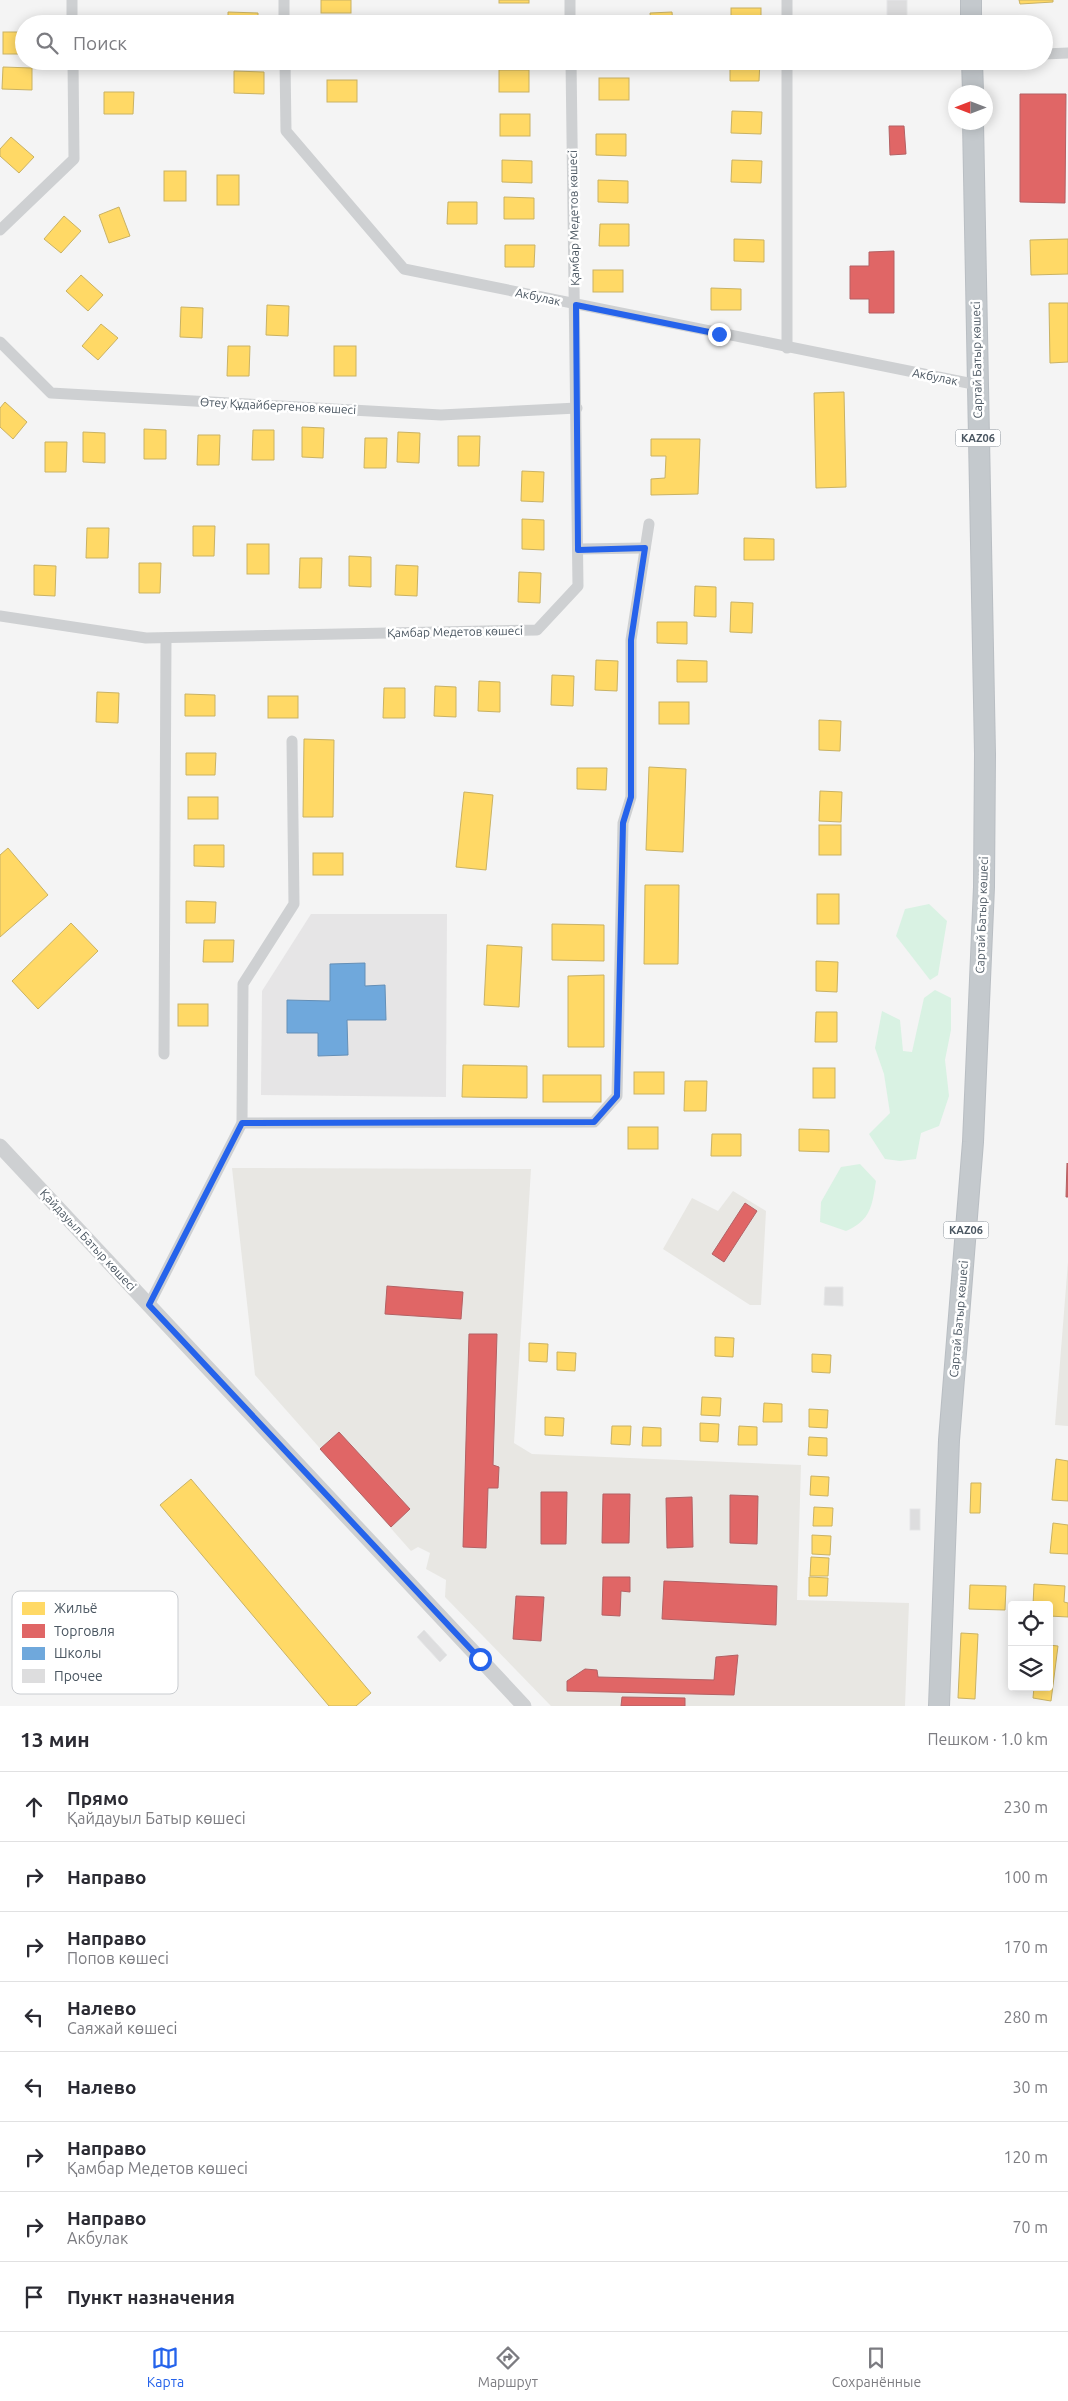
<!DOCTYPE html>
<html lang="ru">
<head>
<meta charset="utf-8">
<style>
	body { margin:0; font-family:Ubuntu,sans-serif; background:#f7f7f7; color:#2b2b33 }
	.controls { position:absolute; right:15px; bottom:15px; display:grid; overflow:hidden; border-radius:5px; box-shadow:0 2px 12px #0003 }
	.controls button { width:45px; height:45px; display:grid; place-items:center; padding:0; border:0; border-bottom:1px solid #e1e1e2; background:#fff; color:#2b2b33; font:25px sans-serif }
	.compass { position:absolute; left:948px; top:85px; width:45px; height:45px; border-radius:50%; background:#fff; box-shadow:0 2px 12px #0003; rotate:270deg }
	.stop { position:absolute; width:15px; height:15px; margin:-11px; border:4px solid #2563eb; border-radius:50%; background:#fff }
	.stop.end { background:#2563eb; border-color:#fff; box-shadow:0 1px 5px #0008 }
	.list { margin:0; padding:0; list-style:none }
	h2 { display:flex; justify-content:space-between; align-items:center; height:65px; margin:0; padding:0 20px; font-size:21px }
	h2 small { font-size:16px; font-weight:400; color:#7c7c81 }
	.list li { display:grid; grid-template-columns:32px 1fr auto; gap:15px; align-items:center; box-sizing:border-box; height:70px; padding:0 20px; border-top:1px solid #e1e1e2 }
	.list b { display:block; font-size:19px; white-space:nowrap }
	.list p { margin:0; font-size:16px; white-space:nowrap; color:#7c7c81 }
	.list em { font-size:16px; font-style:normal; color:#7c7c81 }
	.icon { flex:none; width:28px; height:28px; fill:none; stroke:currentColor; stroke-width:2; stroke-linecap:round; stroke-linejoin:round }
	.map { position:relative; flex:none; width:1068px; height:1706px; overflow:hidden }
	.search { position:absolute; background:#fff; box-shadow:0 2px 12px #0003; left:15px; right:15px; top:15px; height:55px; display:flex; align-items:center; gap:12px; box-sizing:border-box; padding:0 18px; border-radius:28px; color:#7c7c81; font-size:19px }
	.sheet { height:625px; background:#fff }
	nav { display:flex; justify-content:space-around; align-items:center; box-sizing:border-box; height:70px; border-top:1px solid #e1e1e2; background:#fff; font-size:14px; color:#7c7c81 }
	nav a { display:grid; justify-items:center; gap:2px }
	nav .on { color:#2563eb }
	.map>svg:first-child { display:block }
</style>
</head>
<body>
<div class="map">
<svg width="1068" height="1706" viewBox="0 0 1068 1706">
	<rect width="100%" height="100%" fill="#f4f4f4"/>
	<g fill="#e8e7e3">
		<polygon points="232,1168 531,1169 514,1443 532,1454 801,1465 797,1600 909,1603 905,1706 551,1706 445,1597 446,1580 426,1569 430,1553 418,1547 411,1551 255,1375"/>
		<polygon points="733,1191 766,1211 761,1305 750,1305 663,1249 692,1198 718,1211"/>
		<polygon points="1068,1262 1068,1426 1055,1425"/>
	</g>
	<polygon fill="#e6e5e6" points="311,914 447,914 446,1097 261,1095 262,991"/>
	<g fill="#d9f2e3">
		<polygon points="929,904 947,921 938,975 930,980 896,936 905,909"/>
		<polygon points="935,990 951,998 951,1030 945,1060 949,1096 939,1126 921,1133 916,1159 900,1161 885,1159 869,1134 890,1113 884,1074 875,1048 882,1011 900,1020 903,1051 912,1052 924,998"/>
		<path d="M 860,1164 L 876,1181 C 872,1206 871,1220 846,1231 L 820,1222 L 821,1202 L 841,1167 Z"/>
	</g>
	<g fill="#ffd966" stroke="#c9b264">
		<rect x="321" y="0" width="30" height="13"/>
		<rect x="499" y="0" width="30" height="3"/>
		<polygon points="1019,0 1053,0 1053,2 1020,4"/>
		<rect x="731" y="8" width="30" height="16"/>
		<polygon points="228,12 258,13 258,24 228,24"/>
		<polygon points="672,12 673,24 651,24 650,13"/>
		<polygon points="1032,18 1032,24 999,24 999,19"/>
		<rect x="3" y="32" width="21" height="22"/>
		<polygon points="730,61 760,61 759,81 730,81"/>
		<polygon points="3,67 32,68 32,90 2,89"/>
		<rect x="499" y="70" width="30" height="22"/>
		<polygon points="234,71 264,72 264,94 234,93"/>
		<rect x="599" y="78" width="30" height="22"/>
		<rect x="327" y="80" width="30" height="22"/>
		<polygon points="104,92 134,92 133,114 104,114"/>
		<polygon points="732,111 762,112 761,134 731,133"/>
		<rect x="500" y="114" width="30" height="22"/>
		<polygon points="596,134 626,134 626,156 596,155"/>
		<polygon points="11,137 34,157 19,173 0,156 0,149"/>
		<polygon points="502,160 532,161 532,183 502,182"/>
		<polygon points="732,160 762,161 761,183 731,182"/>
		<rect x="164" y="171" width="22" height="30"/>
		<rect x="217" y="175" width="22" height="30"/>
		<polygon points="598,180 628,181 628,203 598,202"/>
		<polygon points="504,197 534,198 534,219 504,219"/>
		<polygon points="448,202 477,202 477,224 447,224"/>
		<polygon points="119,207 130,236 109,243 99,215"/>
		<polygon points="64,216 81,231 61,253 44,239"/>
		<polygon points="600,224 629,224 629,246 599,246"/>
		<polygon points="734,239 764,240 764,262 734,261"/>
		<polygon points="1068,239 1068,274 1031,275 1030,240"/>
		<polygon points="505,245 535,245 534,267 505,267"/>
		<rect x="593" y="270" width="30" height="22"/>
		<polygon points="81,275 103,295 88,311 66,291"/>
		<polygon points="711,288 741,289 741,310 711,310"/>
		<polygon points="1049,303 1068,303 1068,362 1050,363"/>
		<polygon points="267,305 289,306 288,336 266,335"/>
		<polygon points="181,307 203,308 202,338 180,337"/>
		<polygon points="101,324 118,338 98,360 82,346"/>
		<polygon points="228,346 250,346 249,376 227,376"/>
		<rect x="334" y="346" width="22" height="30"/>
		<polygon points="844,392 846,487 816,488 814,393"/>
		<polygon points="5,402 27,422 13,439 0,427 0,408"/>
		<polygon points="302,427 324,428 323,458 302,457"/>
		<polygon points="144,429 166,430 166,459 144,459"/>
		<polygon points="253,430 274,430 274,460 252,460"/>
		<polygon points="83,432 105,433 105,463 83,462"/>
		<polygon points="398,432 420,433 419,463 397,462"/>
		<polygon points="198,435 220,435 219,465 197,465"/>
		<polygon points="458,436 480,436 479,466 458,466"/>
		<polygon points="365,438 387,438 386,468 364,468"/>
		<polygon points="651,439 700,439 698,494 651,495 651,479 665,478 666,456 651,456"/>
		<polygon points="45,442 67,442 66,472 45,472"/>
		<polygon points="522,471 544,472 543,502 521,501"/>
		<polygon points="522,519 544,520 544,550 522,549"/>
		<polygon points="193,526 215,526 214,556 193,556"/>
		<polygon points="87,528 109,528 108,558 86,558"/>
		<polygon points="744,538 774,539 774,560 744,560"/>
		<rect x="247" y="544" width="22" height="30"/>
		<polygon points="349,556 371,557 371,587 349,586"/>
		<polygon points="300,558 322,558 321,588 299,588"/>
		<polygon points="139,563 161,563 160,593 139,593"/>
		<polygon points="34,565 56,566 55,596 34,595"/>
		<polygon points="396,565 418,566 417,596 395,595"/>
		<polygon points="519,572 541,573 540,603 518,602"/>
		<polygon points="695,586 716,587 716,617 694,616"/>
		<polygon points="731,602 753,603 752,633 730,632"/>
		<polygon points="657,622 687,622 687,644 657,643"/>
		<polygon points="596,660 618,661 617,691 595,690"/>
		<polygon points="677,660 707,661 707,682 677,682"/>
		<polygon points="552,675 574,676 573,706 551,705"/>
		<polygon points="479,681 500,682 500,712 478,711"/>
		<polygon points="435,686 456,687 456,717 434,716"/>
		<polygon points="384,688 405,688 405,718 383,718"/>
		<polygon points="97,692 119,693 118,723 96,722"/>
		<polygon points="185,694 215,695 215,716 185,716"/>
		<rect x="268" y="696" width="30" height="22"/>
		<rect x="659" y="702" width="30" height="22"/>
		<polygon points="819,720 841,721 840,751 819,750"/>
		<polygon points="304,739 334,740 333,817 303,817"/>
		<polygon points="186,753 216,753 215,775 186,775"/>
		<polygon points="649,767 686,769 683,852 646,850"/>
		<polygon points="577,768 607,768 606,790 577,789"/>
		<polygon points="820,791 842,792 841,822 819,821"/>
		<polygon points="464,792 493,795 486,870 456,867"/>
		<rect x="188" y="797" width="30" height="22"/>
		<rect x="819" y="825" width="22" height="30"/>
		<polygon points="194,845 224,845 224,867 194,866"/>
		<polygon points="8,848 48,895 0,937 0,855"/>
		<rect x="313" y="853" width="30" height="22"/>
		<polygon points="645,885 679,885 678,964 644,964"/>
		<rect x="817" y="894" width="22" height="30"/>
		<polygon points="186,901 216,902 215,923 186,923"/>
		<polygon points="71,923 98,951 38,1009 12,981"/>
		<polygon points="552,924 604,925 604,961 552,960"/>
		<polygon points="204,940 234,940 233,962 203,962"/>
		<polygon points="487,945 522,947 519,1007 484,1005"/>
		<polygon points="816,961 838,962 837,992 816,991"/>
		<polygon points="604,975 604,1047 568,1047 568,976"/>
		<rect x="178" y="1004" width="30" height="22"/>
		<polygon points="816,1012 837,1012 837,1042 815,1042"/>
		<polygon points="463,1065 527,1066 527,1098 462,1097"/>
		<rect x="813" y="1068" width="22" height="30"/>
		<rect x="634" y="1072" width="30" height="22"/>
		<rect x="543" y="1075" width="58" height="27"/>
		<polygon points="685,1081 707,1081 706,1111 684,1111"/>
		<rect x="628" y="1127" width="30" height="22"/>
		<polygon points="799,1129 829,1130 829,1152 799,1151"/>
		<polygon points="712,1134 741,1134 741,1156 711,1156"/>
		<polygon points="715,1337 734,1338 733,1357 715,1356"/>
		<polygon points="529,1343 548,1344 547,1362 529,1361"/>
		<polygon points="557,1352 576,1353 575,1371 557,1370"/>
		<polygon points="812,1354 831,1355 830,1373 812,1372"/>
		<polygon points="702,1397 721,1398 720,1416 701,1415"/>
		<polygon points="764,1403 782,1404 782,1422 763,1422"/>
		<polygon points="809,1409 828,1410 827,1428 809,1427"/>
		<polygon points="545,1417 564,1418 563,1436 545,1435"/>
		<polygon points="700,1423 719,1424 718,1442 700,1441"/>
		<polygon points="612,1426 631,1426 630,1445 611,1444"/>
		<polygon points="739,1426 757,1427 757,1445 738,1445"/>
		<polygon points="643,1427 661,1428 661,1446 642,1446"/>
		<polygon points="809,1437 827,1438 827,1456 808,1455"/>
		<polygon points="1056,1459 1068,1461 1068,1501 1052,1500"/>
		<polygon points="811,1476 829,1477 828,1496 810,1495"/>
		<polygon points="191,1479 371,1693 356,1706 329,1706 160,1505"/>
		<polygon points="971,1483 981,1483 980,1513 970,1513"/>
		<polygon points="814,1507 833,1508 832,1526 813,1526"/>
		<polygon points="1053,1523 1068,1525 1068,1554 1050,1553"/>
		<polygon points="812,1535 831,1536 830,1555 812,1554"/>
		<polygon points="811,1557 829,1558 828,1576 810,1576"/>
		<polygon points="809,1577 828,1578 827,1596 809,1596"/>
		<polygon points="1034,1584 1065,1586 1064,1602 1068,1603 1068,1617 1049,1616 1049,1605 1033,1605"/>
		<polygon points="970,1585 1006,1586 1005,1610 969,1609"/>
		<polygon points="961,1633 978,1634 975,1699 958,1698"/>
		<polygon points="1049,1645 1058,1646 1051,1701 1033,1698 1034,1687 1049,1687"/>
	</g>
	<g fill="#e06666" stroke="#b36164">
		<polygon points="1020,94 1066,94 1065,203 1020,202"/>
		<polygon points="889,126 904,126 906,154 890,155"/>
		<polygon points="894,251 894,313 869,313 869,299 850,299 850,266 869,266 869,252"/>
		<polygon points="1067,1163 1068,1164 1068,1197 1066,1197"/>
		<polygon points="745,1203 757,1211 724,1262 712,1254"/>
		<polygon points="387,1286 463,1292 461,1319 385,1314"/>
		<polygon points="469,1334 497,1334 493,1465 499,1467 498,1488 488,1488 486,1548 463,1547"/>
		<polygon points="339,1432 410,1509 391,1527 320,1449"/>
		<polygon points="541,1492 567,1492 566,1544 541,1544"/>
		<polygon points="603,1494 630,1494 629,1543 602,1543"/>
		<polygon points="730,1495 758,1496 757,1544 730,1543"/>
		<polygon points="692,1497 693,1547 667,1548 666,1498"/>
		<polygon points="603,1577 630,1577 630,1592 621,1591 620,1616 602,1615"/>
		<polygon points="664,1581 777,1586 776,1625 662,1619"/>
		<polygon points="516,1596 544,1597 541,1641 513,1639"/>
		<polygon points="738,1655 734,1695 567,1691 567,1681 585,1669 597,1670 598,1677 714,1680 716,1657"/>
		<polygon points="622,1697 685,1698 685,1706 621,1706"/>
	</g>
	<polygon fill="#6fa8dc" stroke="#648fb7" points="365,963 365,986 385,985 386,1020 347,1020 348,1055 318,1056 318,1033 287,1033 287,1000 330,1001 330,964"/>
	<g fill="#ddddde" stroke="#e5e6e7">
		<rect x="887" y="0" width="20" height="24"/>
		<polygon points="887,61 907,61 908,67 887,67"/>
		<polygon points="825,1287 843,1287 843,1306 824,1305"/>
		<rect x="910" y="1509" width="10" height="21"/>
		<polygon points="424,1630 447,1655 440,1662 417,1637"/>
	</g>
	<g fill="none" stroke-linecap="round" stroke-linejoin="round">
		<g stroke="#b9bec3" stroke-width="22">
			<g id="trunk">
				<polyline points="971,0 971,24"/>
				<polyline points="972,61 973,92"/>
				<polyline points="939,1706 949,1440 973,1142 984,887 985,754 973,122"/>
			</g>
		</g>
		<g stroke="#ced0d2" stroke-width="11">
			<polyline points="72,0 72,24"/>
			<polyline points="284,0 284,24"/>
			<polyline points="570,0 570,24"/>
			<polyline points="787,0 787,24"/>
			<polyline points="1044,54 1068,53"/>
			<polyline points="285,61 286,131 404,269 978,385"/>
			<polyline points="0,230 74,159 73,61"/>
			<polyline points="0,342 51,393 441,415 577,408"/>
			<polyline points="787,348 787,61"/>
			<polyline points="578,549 645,548"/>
			<polyline points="0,616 146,638 537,630 578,586 571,61"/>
			<polyline points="164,1054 166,638"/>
			<polyline points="242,1123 594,1122 617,1096 623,823 631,797 631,640 649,524"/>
			<polyline points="149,1305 242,1123 243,984 294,904 292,741"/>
		</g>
		<polyline stroke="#ced0d2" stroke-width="15" points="0,1146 524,1706"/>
		<use href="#trunk" stroke="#c4c9cd" stroke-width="20"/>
	</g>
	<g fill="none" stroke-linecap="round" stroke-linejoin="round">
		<polyline stroke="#2563eb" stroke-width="6" points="480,1659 149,1305 242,1123 594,1122 617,1096 623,823 631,797 631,640 645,548 578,550 576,305 719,334"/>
	</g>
	<g text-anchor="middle" stroke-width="5" stroke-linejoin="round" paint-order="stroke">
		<g fill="#fff" stroke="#808990" stroke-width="1">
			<rect x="955.5" y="429.5" width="45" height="17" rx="4"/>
			<rect x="943.5" y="1221.5" width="45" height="17" rx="4"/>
		</g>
		<g font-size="11" font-weight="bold" fill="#4a5661">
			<text x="978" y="442">KАZ06</text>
			<text x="966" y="1234">KАZ06</text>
		</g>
		<g font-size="12" fill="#4a5661" stroke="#fff">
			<text transform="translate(574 218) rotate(-91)" y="4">Қамбар Медетов көшесі</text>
			<text transform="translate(538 297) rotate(12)" y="4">Акбулак</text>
			<text transform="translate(977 360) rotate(-91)" y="4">Сартай Батыр көшесі</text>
			<text transform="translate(935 377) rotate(11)" y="4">Акбулак</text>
			<text transform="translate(278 406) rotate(3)" y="4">Өтеу Құдайбергенов көшесі</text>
			<text transform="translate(455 632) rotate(-1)" y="4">Қамбар Медетов көшесі</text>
			<text transform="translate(982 915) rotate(-88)" y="4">Сартай Батыр көшесі</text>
			<text transform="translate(88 1240) rotate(47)" y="4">Қайдауыл Батыр көшесі</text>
			<text transform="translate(959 1319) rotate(-85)" y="4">Сартай Батыр көшесі</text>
		</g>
	</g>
	<rect x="12" y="1591" width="166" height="103" rx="8" fill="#fff" stroke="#c9ccd0" stroke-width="1"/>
	<rect x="22" y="1602" width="23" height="13" fill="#ffd966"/>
	<rect x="22" y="1624" width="23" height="14" fill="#e06666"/>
	<rect x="22" y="1647" width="23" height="13" fill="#6fa8dc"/>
	<rect x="22" y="1669" width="23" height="14" fill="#ddddde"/>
	<g font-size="14" fill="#4a5661">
		<text x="54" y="1613">Жильё</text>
		<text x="54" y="1636">Торговля</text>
		<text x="54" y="1658">Школы</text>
		<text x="54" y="1681">Прочее</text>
	</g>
</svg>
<div class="controls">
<button><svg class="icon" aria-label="locate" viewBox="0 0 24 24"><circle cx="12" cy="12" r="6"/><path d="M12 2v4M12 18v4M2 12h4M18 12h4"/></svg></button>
<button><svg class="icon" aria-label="layers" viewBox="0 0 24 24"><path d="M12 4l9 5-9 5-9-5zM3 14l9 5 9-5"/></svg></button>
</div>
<svg class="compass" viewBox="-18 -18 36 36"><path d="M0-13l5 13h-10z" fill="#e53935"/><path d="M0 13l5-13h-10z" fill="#7c7c81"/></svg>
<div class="stop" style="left:480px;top:1659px"></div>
<div class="stop end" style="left:719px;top:334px"></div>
<div class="search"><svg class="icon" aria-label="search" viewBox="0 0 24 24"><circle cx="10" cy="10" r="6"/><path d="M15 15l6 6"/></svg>Поиск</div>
</div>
<section class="sheet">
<h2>13 мин<small>Пешком · 1.0 km</small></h2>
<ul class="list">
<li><svg class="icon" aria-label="ahead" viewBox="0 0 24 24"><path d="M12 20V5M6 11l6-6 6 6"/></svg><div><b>Прямо</b><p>Қайдауыл Батыр көшесі</p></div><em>230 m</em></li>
<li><svg class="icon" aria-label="right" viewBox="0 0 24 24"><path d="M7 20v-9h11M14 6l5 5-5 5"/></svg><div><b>Направо</b></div><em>100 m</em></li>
<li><svg class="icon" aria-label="right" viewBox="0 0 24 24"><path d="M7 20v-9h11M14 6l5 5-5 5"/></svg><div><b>Направо</b><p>Попов көшесі</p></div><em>170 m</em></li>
<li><svg class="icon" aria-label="left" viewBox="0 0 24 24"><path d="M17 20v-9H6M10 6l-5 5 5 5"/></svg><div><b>Налево</b><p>Саяжай көшесі</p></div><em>280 m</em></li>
<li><svg class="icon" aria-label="left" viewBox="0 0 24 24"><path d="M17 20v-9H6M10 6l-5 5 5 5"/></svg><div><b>Налево</b></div><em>30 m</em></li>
<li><svg class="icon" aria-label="right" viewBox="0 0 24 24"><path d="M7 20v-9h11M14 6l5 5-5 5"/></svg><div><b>Направо</b><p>Қамбар Медетов көшесі</p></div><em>120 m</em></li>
<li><svg class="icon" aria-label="right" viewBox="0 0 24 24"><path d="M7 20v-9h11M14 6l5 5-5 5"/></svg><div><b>Направо</b><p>Акбулак</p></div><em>70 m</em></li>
<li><svg class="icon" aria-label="arrive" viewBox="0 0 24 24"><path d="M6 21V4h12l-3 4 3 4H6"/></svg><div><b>Пункт назначения</b></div></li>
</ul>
</section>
<nav>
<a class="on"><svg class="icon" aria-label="map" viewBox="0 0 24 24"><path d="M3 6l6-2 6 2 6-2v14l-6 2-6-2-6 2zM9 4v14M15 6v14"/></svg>Карта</a>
<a><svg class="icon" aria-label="directions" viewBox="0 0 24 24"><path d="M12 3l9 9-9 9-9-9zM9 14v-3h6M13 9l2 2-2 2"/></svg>Маршрут</a>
<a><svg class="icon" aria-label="saved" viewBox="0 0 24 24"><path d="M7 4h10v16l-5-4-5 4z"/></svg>Сохранённые</a>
</nav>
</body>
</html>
